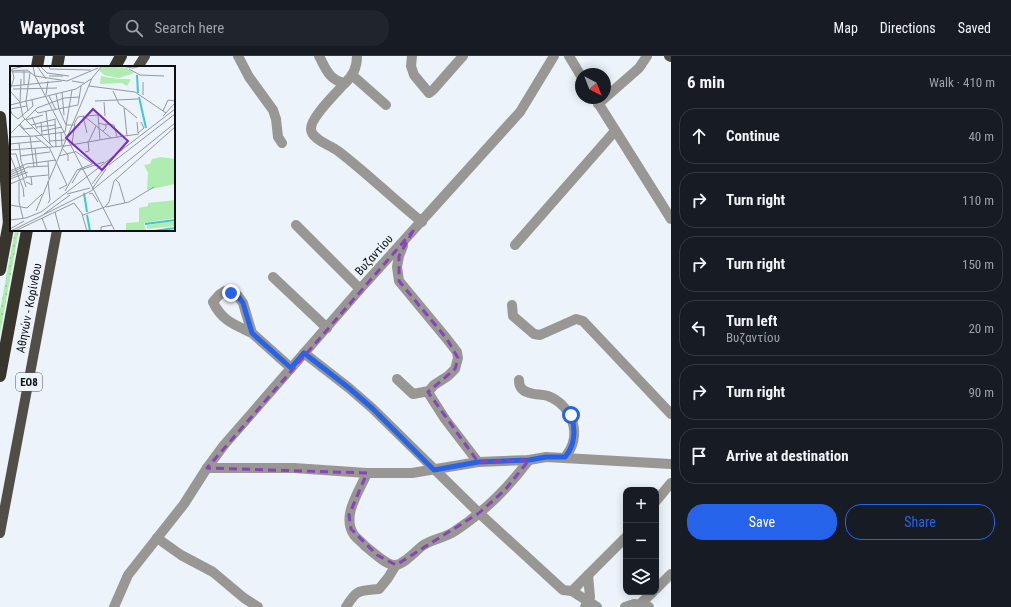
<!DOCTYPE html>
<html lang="en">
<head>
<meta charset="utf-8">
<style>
	body { margin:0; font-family:"Roboto Condensed",sans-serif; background:#20242c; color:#f1f3f6 }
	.controls { position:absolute; right:12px; bottom:12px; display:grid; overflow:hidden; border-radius:8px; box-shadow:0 2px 10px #0003 }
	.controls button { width:36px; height:36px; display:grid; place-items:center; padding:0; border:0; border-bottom:1px solid #363941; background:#171b24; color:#f1f3f6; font:20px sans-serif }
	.compass { position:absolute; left:575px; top:12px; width:36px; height:36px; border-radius:50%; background:#171b24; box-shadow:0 2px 10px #0003; rotate:138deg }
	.stop { position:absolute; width:12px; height:12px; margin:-9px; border:3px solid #2563eb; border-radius:50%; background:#fff }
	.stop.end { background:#2563eb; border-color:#fff; box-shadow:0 1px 4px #0008 }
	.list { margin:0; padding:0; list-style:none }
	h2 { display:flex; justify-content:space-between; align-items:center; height:52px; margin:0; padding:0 16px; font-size:17px }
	h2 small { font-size:13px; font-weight:400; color:#9ea1a6 }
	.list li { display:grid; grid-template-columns:26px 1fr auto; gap:12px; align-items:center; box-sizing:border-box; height:56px; margin:0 8px 8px; padding:0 8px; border:1px solid #363941; border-radius:16px }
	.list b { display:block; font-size:15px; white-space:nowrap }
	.list p { margin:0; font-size:13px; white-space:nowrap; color:#9ea1a6 }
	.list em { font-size:13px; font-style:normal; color:#9ea1a6 }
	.actions { display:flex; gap:8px; padding:12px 16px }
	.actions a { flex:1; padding:9px 0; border:1px solid #2563eb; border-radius:16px; text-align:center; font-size:14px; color:#2563eb }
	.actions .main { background:#2563eb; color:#fff }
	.icon { flex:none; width:22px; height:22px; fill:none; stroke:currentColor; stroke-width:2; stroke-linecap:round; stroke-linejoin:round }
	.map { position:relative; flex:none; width:671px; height:551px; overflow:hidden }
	header { display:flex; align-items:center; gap:24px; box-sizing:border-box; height:56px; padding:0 20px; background:#171b24; border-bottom:1px solid #363941 }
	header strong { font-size:19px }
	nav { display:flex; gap:22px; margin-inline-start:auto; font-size:14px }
	.search { width:280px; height:36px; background:#20242c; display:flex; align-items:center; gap:10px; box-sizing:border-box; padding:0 14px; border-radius:16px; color:#9ea1a6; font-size:15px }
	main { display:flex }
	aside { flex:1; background:#171b24 }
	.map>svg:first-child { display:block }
</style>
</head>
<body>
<header>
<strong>Waypost</strong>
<div class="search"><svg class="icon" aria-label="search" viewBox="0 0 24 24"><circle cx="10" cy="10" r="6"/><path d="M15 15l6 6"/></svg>Search here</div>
<nav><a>Map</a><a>Directions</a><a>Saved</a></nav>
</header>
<main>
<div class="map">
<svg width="671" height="551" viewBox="0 0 671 551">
	<defs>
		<pattern id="grass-dots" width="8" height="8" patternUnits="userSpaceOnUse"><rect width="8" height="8" fill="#aeedaf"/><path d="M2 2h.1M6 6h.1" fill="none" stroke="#94ca96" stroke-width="1.8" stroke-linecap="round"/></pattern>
	</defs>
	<rect width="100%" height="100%" fill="#ecf3fb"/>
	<polygon fill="url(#grass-dots)" points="15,174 19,174 0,278 0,254"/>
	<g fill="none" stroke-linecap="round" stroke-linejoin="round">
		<g stroke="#999793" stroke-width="10">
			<polyline points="238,0 249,21 273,54 276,63 278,81 282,87"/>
			<path d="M 319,0 C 326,13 329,24 345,27 C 353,20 357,11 357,0"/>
			<polyline points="412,0 411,10 414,19 429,37 433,34 463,0"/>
			<polyline points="569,0 581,20"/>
			<polyline points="352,19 386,49"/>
			<path d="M 345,27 C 337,36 310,62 311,73 C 311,83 330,89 338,95 C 367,117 393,143 422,166"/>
			<polyline points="595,42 671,163"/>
			<polyline points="598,48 639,12 647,0"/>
			<polyline points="296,169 360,233"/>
			<polyline points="515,189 615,75"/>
			<polyline points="403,190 399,200 397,211 399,225 447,283 457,296 458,302 455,313 448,320 434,329 429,335 429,338 445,363 478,406"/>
			<polyline points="273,221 327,272"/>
			<polyline points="512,249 513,260 534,278 540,279 576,263 583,265 671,358"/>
			<path d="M 252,277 C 235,269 222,265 213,246 L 219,239 L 225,235 L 238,240 L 243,247 L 252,277 L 291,312"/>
			<polyline points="304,297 349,332 372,352 479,457 563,534 572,535 626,481"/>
			<polyline points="397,323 413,338 429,335"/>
			<path d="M 519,324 C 519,330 521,334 527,336 C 533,339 541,338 548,340 C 573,350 583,380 565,401"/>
			<polyline points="207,412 224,389 252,357 360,233 520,56 554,0"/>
			<path d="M 367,417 C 359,436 341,460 354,479 C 357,483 362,486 365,490 C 372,495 387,510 395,509 C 403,509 416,495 422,490 C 432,483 445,482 455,475 C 484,456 508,432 529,404"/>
			<polyline points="656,445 671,427"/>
			<polyline points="157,482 181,499 213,516 244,542 258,551"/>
			<polyline points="656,533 671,518"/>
			<polyline points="572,535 597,551"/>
			<polyline points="639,549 653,536"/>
			<polyline points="114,551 128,519 184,448 207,412 294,412 367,417 412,417 478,406 529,404 546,401 671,408"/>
			<path d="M 346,551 C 357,533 359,535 379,533 L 388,522 L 396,509"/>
			<polyline points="585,551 590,541 588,519"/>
			<polyline points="625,551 634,548 649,551"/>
		</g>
		<g stroke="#514e47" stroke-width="10">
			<polyline points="669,0 671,1"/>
			<polyline points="138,11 145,0"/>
			<polyline points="0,477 57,174"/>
		</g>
		<g stroke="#38352d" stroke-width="12">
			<polyline points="37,11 39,0"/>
			<polyline points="57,11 59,0"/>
			<polyline points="115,11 121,0"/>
			<polyline points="0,61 5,110 9,168"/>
			<polyline points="0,214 10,161"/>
			<polyline points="0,320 27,174"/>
		</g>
	</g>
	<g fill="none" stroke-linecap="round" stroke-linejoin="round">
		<path stroke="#2563eb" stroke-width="5" d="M 231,237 L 238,240 L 243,247 L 252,277 L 291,312 L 304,297 L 349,332 L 372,352 L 434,414 L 478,406 L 529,404 L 546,401 L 565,401 C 575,390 576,373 571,359"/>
	</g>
	<path fill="none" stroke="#8844b8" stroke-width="3" stroke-dasharray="8 5" stroke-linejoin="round" d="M 413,175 L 399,200 L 399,225 L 447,283 L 458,302 L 455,313 L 428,336 L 478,406 L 529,404 L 505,434 L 479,457 L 396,509 L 377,499 L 351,473 L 349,459 L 367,417 L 207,412 Z"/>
	<g text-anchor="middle" stroke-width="3" stroke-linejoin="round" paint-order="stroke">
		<rect fill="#ecf3fb" stroke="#505358" stroke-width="1" x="16" y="317" width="26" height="18" rx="3"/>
		<g font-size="11" font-weight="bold" fill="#0d0f12">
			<text x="29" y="330">ΕΟ8</text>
		</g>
		<g font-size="12" fill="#0d0f12" stroke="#ecf3fb">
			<text transform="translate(374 199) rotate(-48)" y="4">Βυζαντίου</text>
			<text transform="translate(29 252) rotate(-79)" y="4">Αθηνών - Κορίνθου</text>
		</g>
	</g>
	<g transform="translate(10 10)">
		<rect width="165" height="165" fill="#ecf3fb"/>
		<path d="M 165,134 L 165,152 L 134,157 L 136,165 L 116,165 L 116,157 L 129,156 L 129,142 L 138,140 L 138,137 ZM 165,155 L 165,160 L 137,163 L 137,159 Z" fill="#aeedaf"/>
		<path d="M 94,0 L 117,2 L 124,7 L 109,12 L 94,9 L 89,4 Z" fill="#aeedaf"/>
		<path d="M 91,10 L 108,13 L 121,13 L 117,20 L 112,17 L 90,18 Z" fill="#aeedaf"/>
		<path d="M 151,91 L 165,93 L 165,118 L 137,124 L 138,107 L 134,99 L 140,98 L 142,93 Z" fill="#aeedaf"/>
		<path fill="none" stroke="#3ec6d7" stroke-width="2" d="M 127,9 L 128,27M 129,31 L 136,62M 74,127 L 77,146M 77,149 L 80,165M 135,158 L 165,154M 144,165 L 165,162"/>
		<path fill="none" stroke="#93989e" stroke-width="1" d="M 23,0 L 25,10 L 57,15 L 88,2M 27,0 L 36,13M 30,0 L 37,7 L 59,10M 39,0 L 40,3 L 81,4M 111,0 L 123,2 L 131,0M 2,3 L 15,0M 119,3 L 130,9 L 154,10M 0,5 L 17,4 L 25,10 L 105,165M 14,5 L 14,19M 3,6 L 20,6M 39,10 L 53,10M 62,15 L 74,17M 133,16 L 133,29M 2,20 L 52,15M 79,20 L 125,26 L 156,47M 3,23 L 47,22M 0,24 L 4,12 L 2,3M 0,25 L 10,36M 103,25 L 109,38 L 114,41 L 117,70M 52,26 L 54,49M 46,28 L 49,43M 36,29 L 38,15M 39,30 L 46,44M 85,35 L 128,33M 10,36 L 11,13M 94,36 L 95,50M 10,37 L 13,51 L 43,81M 0,39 L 66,23 L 81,13M 68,39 L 71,20M 115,42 L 127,52M 0,43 L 2,48 L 8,53 L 23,40 L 22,34M 0,43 L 17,40M 49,43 L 56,59 L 64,59M 25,44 L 28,47 L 42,44M 43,44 L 68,39M 18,45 L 16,35 L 20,7M 36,45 L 40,78M 153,45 L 158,34 L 165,35M 73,50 L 77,67M 76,50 L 88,49 L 90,74M 153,50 L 165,37M 22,51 L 27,63M 15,54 L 27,42 L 54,32 L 70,31M 16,54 L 33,49M 45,54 L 46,81M 31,56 L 32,69M 127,56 L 128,67 L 134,62 L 131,56M 88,57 L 96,59 L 96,62 L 93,65M 10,58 L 14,63 L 23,62M 95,58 L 104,59 L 107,71M 9,59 L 20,70 L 24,101M 21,59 L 46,53M 27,61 L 46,59M 32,65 L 52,61M 51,67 L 52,80M 0,68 L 15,53M 25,70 L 55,66 L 62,24M 0,71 L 25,70 L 38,81M 39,75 L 55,74M 79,75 L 86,60M 9,77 L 11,95 L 17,111M 0,78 L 31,75M 62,78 L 65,56 L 68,51 L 74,50 L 101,72 L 129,68M 39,81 L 57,119 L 49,123M 25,82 L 27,100M 52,82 L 58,89 L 58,95M 0,84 L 55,80 L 101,72M 65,85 L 83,98M 75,86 L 79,85 L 78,75M 0,88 L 6,88 L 16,121M 0,89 L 13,122 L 14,131M 10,90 L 40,86M 49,90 L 64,86M 38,95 L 39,113M 99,99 L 165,48M 70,104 L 94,96M 0,105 L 16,98 L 46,94M 0,107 L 13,101M 0,109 L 18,101 L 38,100M 0,111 L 15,105M 0,113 L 18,106M 105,113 L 109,117 L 115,137M 9,116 L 9,136 L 13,152M 16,116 L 22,119 L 21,111M 62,117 L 71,102M 0,118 L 17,111 L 38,109M 82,118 L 98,97M 82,123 L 96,103M 55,125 L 67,104 L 82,98M 57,128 L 80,122M 79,128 L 82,127 L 88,136M 38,137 L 40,134 L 38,115M 0,139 L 17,142 L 32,128M 96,141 L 119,136 L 144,121M 26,145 L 82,12 L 92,0M 45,146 L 50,165M 34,148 L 60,129M 72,148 L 77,165M 32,152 L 37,165M 0,154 L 16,152 L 31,146 L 165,43M 0,163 L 14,155M 1,165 L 81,125 L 165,57M 5,165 L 64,137 L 73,149 L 95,141 L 99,136 L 104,115 L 165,61M 91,165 L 91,161 L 102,159"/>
		<path fill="#7b2cbf" fill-opacity="0.15" stroke="#7b2cbf" stroke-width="2" d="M 83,43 L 118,75 L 92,104 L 56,72 Z"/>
		<rect width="165" height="165" fill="none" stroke="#0d0f12" stroke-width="2"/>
	</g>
</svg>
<div class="controls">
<button>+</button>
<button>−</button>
<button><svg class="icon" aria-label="layers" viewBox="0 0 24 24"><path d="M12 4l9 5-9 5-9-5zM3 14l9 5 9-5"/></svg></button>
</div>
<svg class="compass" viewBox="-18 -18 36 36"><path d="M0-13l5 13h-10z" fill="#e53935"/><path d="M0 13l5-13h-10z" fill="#9ea1a6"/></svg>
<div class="stop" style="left:571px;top:359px"></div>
<div class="stop end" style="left:231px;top:237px"></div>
</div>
<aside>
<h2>6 min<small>Walk · 410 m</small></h2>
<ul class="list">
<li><svg class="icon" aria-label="ahead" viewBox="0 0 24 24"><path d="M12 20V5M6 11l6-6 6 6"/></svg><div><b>Continue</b></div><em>40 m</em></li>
<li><svg class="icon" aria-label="right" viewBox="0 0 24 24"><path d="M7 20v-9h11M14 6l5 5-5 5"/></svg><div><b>Turn right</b></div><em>110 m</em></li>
<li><svg class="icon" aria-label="right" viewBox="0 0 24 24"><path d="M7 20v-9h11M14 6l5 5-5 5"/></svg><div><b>Turn right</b></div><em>150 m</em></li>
<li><svg class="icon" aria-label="left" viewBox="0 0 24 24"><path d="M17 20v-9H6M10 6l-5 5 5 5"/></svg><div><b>Turn left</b><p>Βυζαντίου</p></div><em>20 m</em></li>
<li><svg class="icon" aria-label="right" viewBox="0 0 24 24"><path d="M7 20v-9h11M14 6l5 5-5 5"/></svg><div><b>Turn right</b></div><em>90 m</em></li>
<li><svg class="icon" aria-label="arrive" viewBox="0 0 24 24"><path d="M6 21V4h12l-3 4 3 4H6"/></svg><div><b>Arrive at destination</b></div></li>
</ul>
<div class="actions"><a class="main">Save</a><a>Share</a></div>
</aside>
</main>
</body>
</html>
